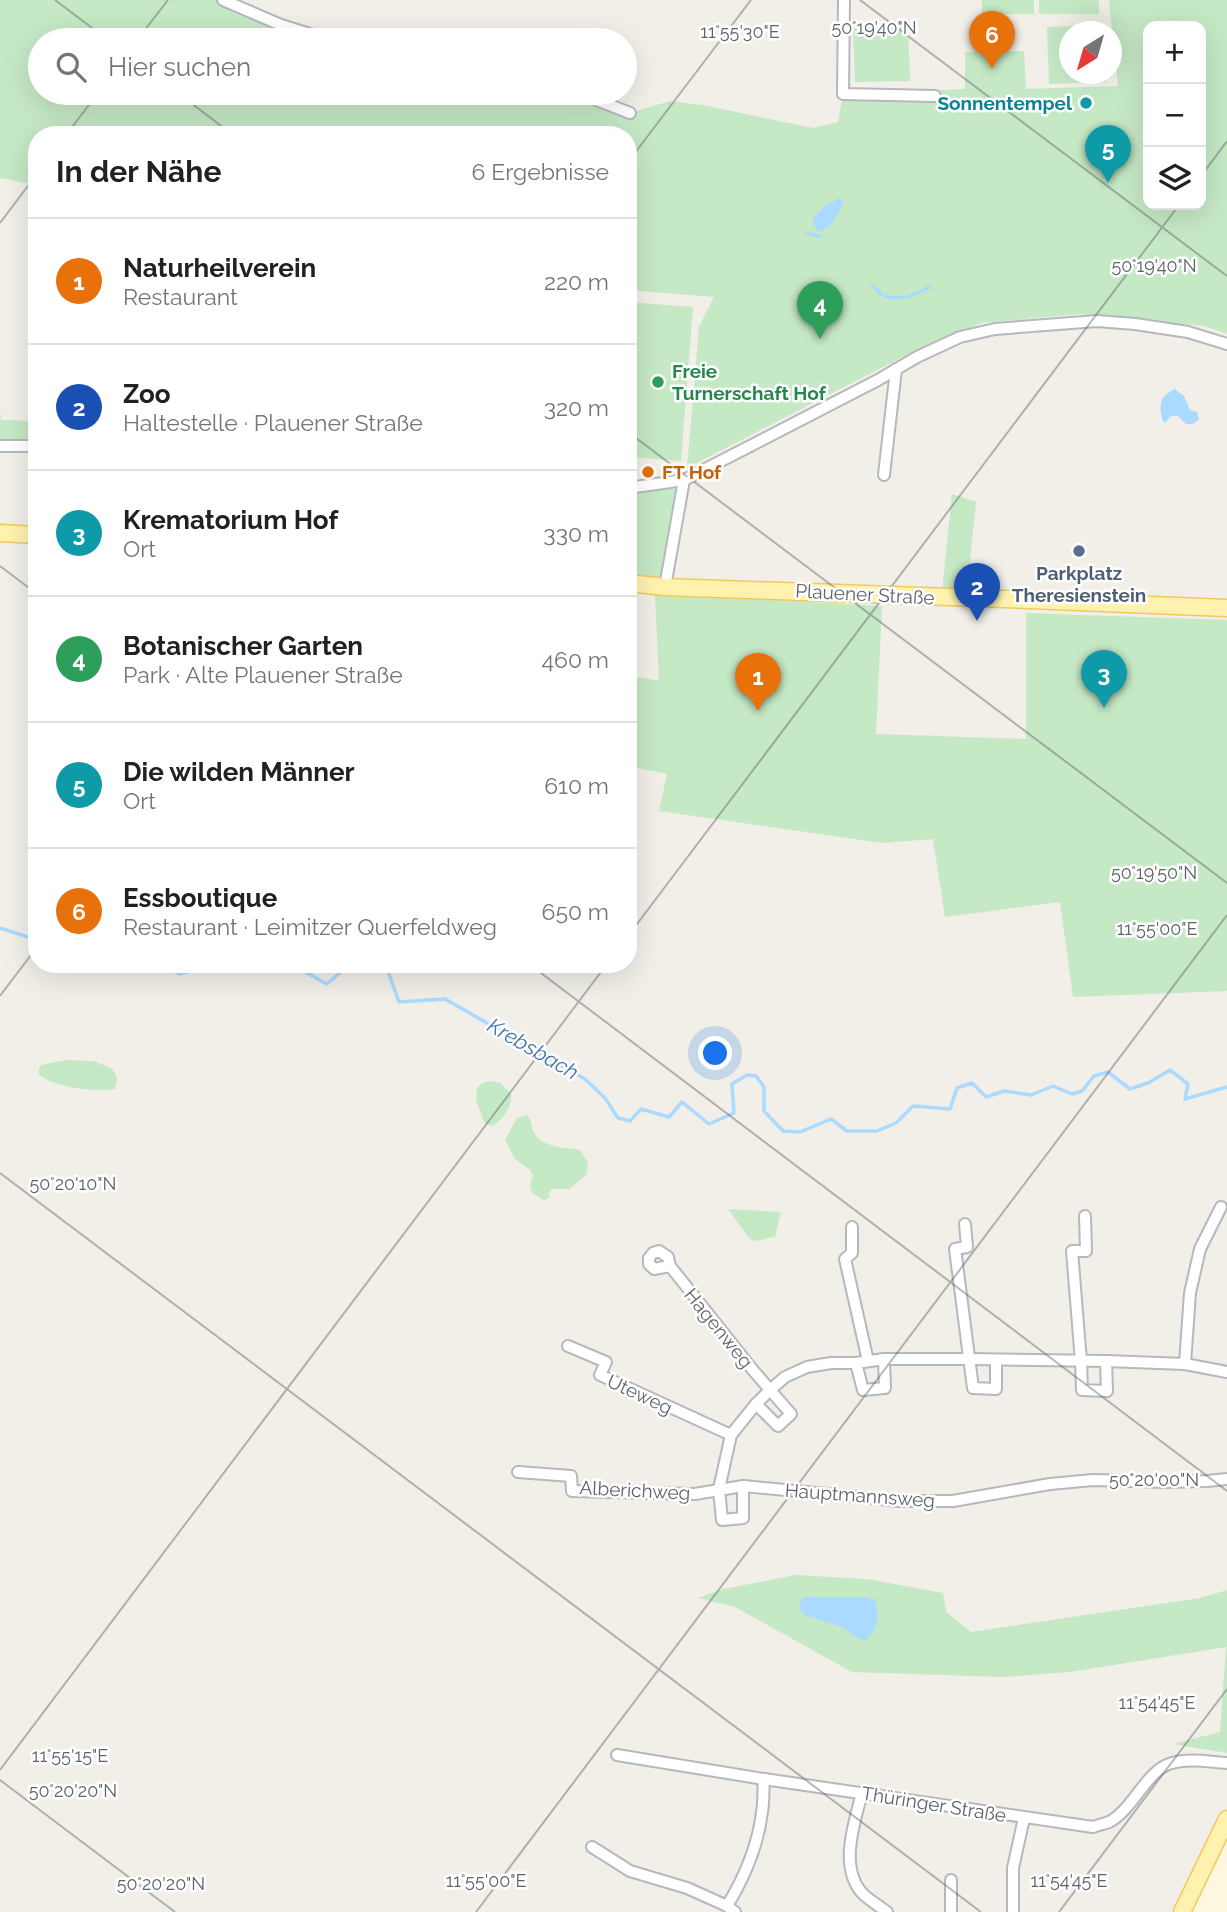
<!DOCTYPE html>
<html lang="de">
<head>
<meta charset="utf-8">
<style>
	body { margin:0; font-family:Raleway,sans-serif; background:#f2f2f2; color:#202124 }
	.controls { position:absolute; right:21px; top:21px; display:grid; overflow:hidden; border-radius:14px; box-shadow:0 7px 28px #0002 }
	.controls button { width:63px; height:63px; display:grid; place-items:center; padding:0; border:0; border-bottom:2px solid #e0e0e0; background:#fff; color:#202124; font:35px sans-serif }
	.compass { position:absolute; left:1059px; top:21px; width:63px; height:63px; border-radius:50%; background:#fff; box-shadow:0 7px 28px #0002; rotate:217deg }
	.you { position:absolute; left:716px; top:1054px; width:24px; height:24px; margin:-18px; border:5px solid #fff; border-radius:50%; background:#1a73e8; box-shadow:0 0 0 10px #1a73e833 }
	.badge { display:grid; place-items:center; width:46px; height:46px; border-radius:50%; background:#b45309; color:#fff; font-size:23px; font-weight:700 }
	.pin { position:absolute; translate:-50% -58px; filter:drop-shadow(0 2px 4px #0008) }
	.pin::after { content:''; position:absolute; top:37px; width:24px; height:21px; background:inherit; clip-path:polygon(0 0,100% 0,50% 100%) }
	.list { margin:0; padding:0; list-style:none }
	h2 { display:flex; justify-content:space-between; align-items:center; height:91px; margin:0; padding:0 28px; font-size:30px }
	h2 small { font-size:23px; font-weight:400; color:#757577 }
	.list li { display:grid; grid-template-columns:46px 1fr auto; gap:21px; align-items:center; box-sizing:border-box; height:126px; padding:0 28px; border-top:2px solid #e0e0e0 }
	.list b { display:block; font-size:26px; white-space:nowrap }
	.list p { margin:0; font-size:23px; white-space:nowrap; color:#757577 }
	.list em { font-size:23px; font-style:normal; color:#757577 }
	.icon { flex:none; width:38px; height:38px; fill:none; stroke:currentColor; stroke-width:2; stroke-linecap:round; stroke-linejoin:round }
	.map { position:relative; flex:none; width:1227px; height:1912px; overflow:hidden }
	.search { position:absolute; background:#fff; box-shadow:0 7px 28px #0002; left:28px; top:28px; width:609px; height:77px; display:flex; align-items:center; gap:18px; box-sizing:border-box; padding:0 24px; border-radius:38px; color:#757577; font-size:26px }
	.panel { position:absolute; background:#fff; box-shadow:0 7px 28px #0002; left:28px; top:126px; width:609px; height:847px; border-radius:28px }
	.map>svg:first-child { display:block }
</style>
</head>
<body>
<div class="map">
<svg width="1227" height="1912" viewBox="0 0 1227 1912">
	<rect width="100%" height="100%" fill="#f1efe8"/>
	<polygon fill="#fef7e0" points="1227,1839 1227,1912 1192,1912"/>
	<g fill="#c5e8c5" fill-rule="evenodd">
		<path d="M 0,0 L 223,0 L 329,40 L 40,40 L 40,93 L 579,93 L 630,113 L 670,101 L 702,105 L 813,128 L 838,122 L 843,94 L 965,89 L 965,52 L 1024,51 L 1026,89 L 1118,86 L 1109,0 L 1227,0 L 1227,334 L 1204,326 L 1080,314 L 981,323 L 914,351 L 687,468 L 699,327 L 714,297 L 628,290 L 628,135 L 37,135 L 37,185 L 0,178 ZM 1148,26 L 1201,26 L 1201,205 L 1148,205 Z"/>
		<rect x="982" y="0" width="52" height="14"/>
		<rect x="1039" y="0" width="60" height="14"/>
		<polygon points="1105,25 1105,31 1070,32 1070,74 1106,74 1106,82 1049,84 1047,27"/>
		<polygon points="908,26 910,81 855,82 853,28"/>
		<polygon points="628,302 693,307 681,461 628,457"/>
		<polygon points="0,411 1,420 37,421 37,442 0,442"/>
		<polygon points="628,489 677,489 662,581 628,578"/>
		<polygon points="952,494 976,502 967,589 942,591"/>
		<polygon points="655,593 882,606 876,734 1026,739 1026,613 1227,620 1227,991 1073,997 1060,902 945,917 933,839 882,843 659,811 667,774 628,766 628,675 659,681"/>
		<path d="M 66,1060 L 94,1061 L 113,1069 L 117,1079 L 115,1089 C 93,1092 57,1088 39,1075 L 39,1069 L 41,1065 Z"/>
		<path d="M 488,1081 L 501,1083 L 511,1094 C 512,1108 504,1117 493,1126 L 485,1124 L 476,1101 L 477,1088 L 481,1084 Z"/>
		<path d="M 526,1115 C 533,1121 530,1123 533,1131 C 541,1148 564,1147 580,1150 L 588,1163 L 587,1174 L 570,1189 L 552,1189 L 549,1193 L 549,1198 L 544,1200 L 532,1193 L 530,1184 L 533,1176 L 530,1170 L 515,1159 L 505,1140 L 517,1118 Z"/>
		<polygon points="728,1209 781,1212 775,1237 755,1241 749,1238"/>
		<polygon points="796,1575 867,1579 943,1593 946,1612 971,1632 1200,1598 1227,1590 1227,1753 1172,1744 1220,1732 1226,1647 1070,1672 1003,1677 852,1672 735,1607 698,1598 723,1589"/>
	</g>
	<g fill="#aadaff">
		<path d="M 839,198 L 844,201 C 837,215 834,227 818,232 L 812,221 L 823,207 Z"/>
		<path d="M 1175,389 L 1184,396 L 1190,410 L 1197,412 L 1199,419 L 1193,424 L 1186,424 L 1178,416 L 1171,416 L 1165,423 L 1163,421 C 1158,406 1160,395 1175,389 Z"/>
		<path d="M 804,1597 L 867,1597 L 875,1600 C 881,1614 877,1632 864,1641 L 854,1636 L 842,1627 L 804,1615 C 800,1611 799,1607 800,1601 Z"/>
	</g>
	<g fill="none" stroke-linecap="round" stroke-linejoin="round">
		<g stroke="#aadaff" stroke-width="3.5">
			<polyline points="807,234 820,236"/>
			<polyline points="873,286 881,294"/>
			<path d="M 884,296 C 901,301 915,295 929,287"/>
			<polyline points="0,928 37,940"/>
			<polyline points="126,964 133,968 139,964"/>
			<polyline points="168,964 179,974 200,968 240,964"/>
			<polyline points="291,964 327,984 350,964"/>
			<polyline points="382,964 386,966 399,1002 445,999 585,1079 605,1098 618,1118 630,1121 641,1109 669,1117 682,1102 709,1124 734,1113 732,1084 747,1075 756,1076 764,1087 764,1111 783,1131 800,1132 831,1119 847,1131 877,1131 896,1123 913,1106 950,1109 957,1088 972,1083 986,1097 1004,1091 1031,1095 1053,1086 1072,1094 1082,1091 1094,1076 1108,1072 1130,1089 1148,1083 1170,1070 1188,1084 1185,1099 1227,1087"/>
		</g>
		<g stroke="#b5b8bc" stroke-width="14">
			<g id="street">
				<polyline points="223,0 281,25 329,40"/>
				<polyline points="844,0 843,94 935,96"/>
				<polyline points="579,93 630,113"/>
				<polyline points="0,446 37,446"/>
				<polyline points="884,475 896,369"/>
				<polyline points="628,488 684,480 878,380 917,357 960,337 995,329 1097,321 1135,324 1188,332 1227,344"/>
				<polyline points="665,587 684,480"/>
				<polyline points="1085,1216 1086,1251 1072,1251 1081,1361 1082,1390 1107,1391 1106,1361"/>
				<polyline points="965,1224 967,1247 955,1249 973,1388 996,1389 996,1360"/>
				<polyline points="852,1227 852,1253 845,1259 868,1361"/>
				<polyline points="670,1266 654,1269 649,1264 649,1258 653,1253 659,1251 668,1257 670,1266 752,1369 791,1414 778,1426 756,1404"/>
				<polyline points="568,1346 606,1362 600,1375 731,1435"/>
				<polyline points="856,1363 863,1390 885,1388 884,1359"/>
				<polyline points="1185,1364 1190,1293 1200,1249 1221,1207"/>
				<polyline points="518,1472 571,1476 572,1491 695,1494 743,1486 900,1501 953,1501 1050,1484 1093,1480 1165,1482 1207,1481 1227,1479"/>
				<polyline points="743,1486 743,1518 722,1520 719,1489 731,1435 756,1404 770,1390 785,1377 807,1367 831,1363 856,1363 884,1359 970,1359 1106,1361 1185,1364 1227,1372"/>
				<path d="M 617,1755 L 764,1779 L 1093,1827 C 1098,1825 1104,1824 1109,1822 C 1133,1810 1147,1769 1172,1763 C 1190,1758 1209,1762 1227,1763"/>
				<path d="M 862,1793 C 854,1824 838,1869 864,1895 C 871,1901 879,1906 887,1912"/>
				<polyline points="592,1847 630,1871 687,1888 727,1906 735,1912"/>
				<path d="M 727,1906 C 744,1878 758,1846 762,1812 C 764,1801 763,1790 764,1779"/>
				<polyline points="951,1912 951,1880"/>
				<polyline points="1013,1912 1013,1868 1024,1818"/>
			</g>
		</g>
		<g stroke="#f2c960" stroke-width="19">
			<g id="primary">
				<polyline points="0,533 37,535"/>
				<path d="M 628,583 L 665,587 C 852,593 1040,600 1227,608"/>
				<polyline points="1182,1912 1227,1819"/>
			</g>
		</g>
		<use href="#street" stroke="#fff" stroke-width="10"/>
		<use href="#primary" stroke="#fff2af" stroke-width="16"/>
	</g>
	<path fill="none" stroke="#5f6368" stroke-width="2" stroke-opacity="0.45" d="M 55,0 L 108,40M 860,0 L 1227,276M 137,40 L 168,0M 178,93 L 233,135M 66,135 L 98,93M 628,162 L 751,0M 1201,176 L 1227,141M 0,223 L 37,174M 628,432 L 1227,883M 0,566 L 37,594M 628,936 L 1179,205M 529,964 L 1227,1491M 0,996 L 37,947M 0,1173 L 981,1912M 0,1770 L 607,964M 0,1780 L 175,1912M 476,1912 L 1227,915M 1059,1912 L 1227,1689"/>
	<circle fill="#0f9aa8" stroke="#fff" stroke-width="2.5" cx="1086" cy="103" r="7"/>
	<circle fill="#2e9e5b" stroke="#fff" stroke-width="2.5" cx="658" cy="382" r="7"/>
	<circle fill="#e8710a" stroke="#fff" stroke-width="2.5" cx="648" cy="472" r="7"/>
	<circle fill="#5c6f8a" stroke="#fff" stroke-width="2.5" cx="1079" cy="551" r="7"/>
	<g text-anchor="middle" stroke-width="5" stroke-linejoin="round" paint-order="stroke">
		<g font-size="19" font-weight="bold" fill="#0d838f" stroke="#fff" text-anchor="end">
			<text x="1072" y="110">Sonnentempel</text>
		</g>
		<g font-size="19" font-weight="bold" fill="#27864d" stroke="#fff" text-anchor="start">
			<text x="672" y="378">Freie<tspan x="672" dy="22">Turnerschaft Hof</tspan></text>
		</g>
		<g font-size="19" font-weight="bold" fill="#c56008" stroke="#fff" text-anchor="start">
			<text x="662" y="479">FT Hof</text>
		</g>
		<g font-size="19" font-weight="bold" fill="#4e5e75" stroke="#fff">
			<text x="1079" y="580">Parkplatz<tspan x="1079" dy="22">Theresienstein</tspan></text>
		</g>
		<g font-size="19" fill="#5f6368" stroke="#fff">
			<text transform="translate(865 594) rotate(3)" y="7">Plauener Straße</text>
			<text transform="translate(719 1328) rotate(51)" y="7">Hagenweg</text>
			<text transform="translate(640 1394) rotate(25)" y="7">Uteweg</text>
			<text transform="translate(635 1490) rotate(3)" y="7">Alberichweg</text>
			<text transform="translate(860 1495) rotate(4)" y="7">Hauptmannsweg</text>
			<text transform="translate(934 1804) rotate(9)" y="7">Thüringer Straße</text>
		</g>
		<g font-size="21" font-style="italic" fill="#4174aa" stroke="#fff">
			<text transform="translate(533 1049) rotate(30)" y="7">Krebsbach</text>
		</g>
	</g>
	<g font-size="18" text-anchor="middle" fill="#5f6368" stroke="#fff" stroke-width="5" stroke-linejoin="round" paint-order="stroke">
		<text x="874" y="34">50°19'40"N</text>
		<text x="740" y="38">11°55'30"E</text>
		<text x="1154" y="272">50°19'40"N</text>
		<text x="1154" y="879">50°19'50"N</text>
		<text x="1157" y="935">11°55'00"E</text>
		<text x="73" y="1190">50°20'10"N</text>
		<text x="1154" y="1486">50°20'00"N</text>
		<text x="1157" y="1709">11°54'45"E</text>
		<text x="70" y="1762">11°55'15"E</text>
		<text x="73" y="1797">50°20'20"N</text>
		<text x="486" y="1887">11°55'00"E</text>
		<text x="1069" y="1887">11°54'45"E</text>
		<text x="161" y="1890">50°20'20"N</text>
	</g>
</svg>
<div class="controls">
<button>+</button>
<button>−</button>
<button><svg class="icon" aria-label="layers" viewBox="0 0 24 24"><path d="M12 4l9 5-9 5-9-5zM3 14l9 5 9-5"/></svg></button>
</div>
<svg class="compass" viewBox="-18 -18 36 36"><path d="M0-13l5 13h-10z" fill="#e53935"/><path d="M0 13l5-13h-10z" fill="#757577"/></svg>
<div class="you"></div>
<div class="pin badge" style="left:758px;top:711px;background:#e8710a">1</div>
<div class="pin badge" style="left:977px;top:621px;background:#1a4fb4">2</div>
<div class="pin badge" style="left:1104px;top:708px;background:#0f9aa8">3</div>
<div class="pin badge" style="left:820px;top:339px;background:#2e9e5b">4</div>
<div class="pin badge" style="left:1108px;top:183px;background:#0f9aa8">5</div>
<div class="pin badge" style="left:992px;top:69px;background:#e8710a">6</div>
<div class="search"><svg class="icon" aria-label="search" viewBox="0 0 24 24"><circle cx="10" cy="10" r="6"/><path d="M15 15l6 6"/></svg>Hier suchen</div>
<section class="panel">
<h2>In der Nähe<small>6 Ergebnisse</small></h2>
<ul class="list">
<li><span class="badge" style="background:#e8710a">1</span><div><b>Naturheilverein</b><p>Restaurant</p></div><em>220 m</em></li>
<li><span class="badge" style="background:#1a4fb4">2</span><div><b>Zoo</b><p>Haltestelle · Plauener Straße</p></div><em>320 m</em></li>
<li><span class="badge" style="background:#0f9aa8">3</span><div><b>Krematorium Hof</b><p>Ort</p></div><em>330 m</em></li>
<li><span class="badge" style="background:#2e9e5b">4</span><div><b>Botanischer Garten</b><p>Park · Alte Plauener Straße</p></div><em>460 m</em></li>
<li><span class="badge" style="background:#0f9aa8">5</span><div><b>Die wilden Männer</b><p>Ort</p></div><em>610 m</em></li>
<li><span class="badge" style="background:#e8710a">6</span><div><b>Essboutique</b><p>Restaurant · Leimitzer Querfeldweg</p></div><em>650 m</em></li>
</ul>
</section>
</div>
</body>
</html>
